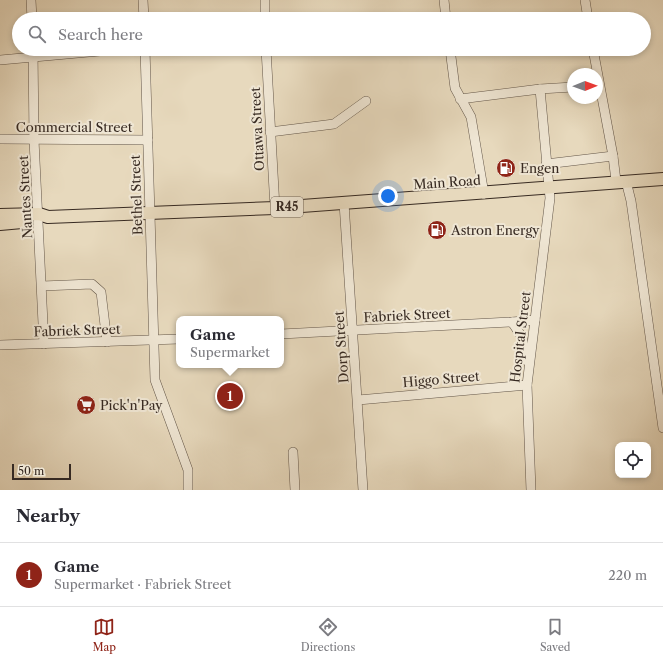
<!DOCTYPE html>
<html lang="en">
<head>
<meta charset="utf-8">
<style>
	body { margin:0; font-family:"Libre Caslon Text",serif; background:#f2f2f3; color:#2b2b33 }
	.controls { position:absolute; right:12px; bottom:12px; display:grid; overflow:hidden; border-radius:8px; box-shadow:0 2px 6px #0003 }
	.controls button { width:36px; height:36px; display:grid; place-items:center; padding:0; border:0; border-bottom:1px solid #e1e1e2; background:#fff; color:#2b2b33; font:20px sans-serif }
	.compass { position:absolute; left:567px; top:68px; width:36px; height:36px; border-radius:50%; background:#fff; box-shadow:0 2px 6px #0003; rotate:89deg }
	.scale { position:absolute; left:12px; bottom:10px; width:59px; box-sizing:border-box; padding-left:4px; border:2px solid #372a22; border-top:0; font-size:11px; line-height:14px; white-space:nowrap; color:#372a22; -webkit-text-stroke:3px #efe6d4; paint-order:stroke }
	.you { position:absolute; left:388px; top:196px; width:14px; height:14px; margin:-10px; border:3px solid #fff; border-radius:50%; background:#1a73e8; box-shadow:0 0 0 6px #1a73e833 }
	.badge { display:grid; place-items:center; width:26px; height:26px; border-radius:50%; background:#8f2418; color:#fff; font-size:13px; font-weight:700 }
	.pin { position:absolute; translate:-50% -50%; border:2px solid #fff; box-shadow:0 1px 4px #0006 }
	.popup { position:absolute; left:176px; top:316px; width:108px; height:52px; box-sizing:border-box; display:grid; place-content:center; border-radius:8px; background:#fff; filter:drop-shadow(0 1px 3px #0005); font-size:13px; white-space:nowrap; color:#7c7c81 }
	.popup b { font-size:15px; color:#2b2b33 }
	.popup::after { content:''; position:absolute; left:50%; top:100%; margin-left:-8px; border:8px solid transparent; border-top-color:#fff }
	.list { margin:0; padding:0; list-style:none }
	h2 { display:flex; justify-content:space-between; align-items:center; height:52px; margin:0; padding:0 16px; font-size:17px }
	h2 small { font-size:13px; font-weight:400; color:#7c7c81 }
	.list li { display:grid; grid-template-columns:26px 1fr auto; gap:12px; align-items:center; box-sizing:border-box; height:64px; padding:0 16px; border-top:1px solid #e1e1e2 }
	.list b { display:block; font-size:15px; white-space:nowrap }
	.list p { margin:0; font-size:13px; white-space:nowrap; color:#7c7c81 }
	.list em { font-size:13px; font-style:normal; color:#7c7c81 }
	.icon { flex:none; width:22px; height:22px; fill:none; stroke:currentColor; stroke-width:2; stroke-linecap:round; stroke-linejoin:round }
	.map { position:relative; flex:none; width:663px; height:490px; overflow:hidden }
	.search { position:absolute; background:#fff; box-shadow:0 2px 6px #0003; left:12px; right:12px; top:12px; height:44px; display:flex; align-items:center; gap:10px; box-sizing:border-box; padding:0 14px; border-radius:22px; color:#7c7c81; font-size:15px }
	.sheet { height:116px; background:#fff }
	nav { display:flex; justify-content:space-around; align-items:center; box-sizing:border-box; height:56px; border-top:1px solid #e1e1e2; background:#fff; font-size:11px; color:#7c7c81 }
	nav a { display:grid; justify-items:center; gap:2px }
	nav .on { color:#8f2418 }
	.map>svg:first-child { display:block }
</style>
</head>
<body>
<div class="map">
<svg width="663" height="490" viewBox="0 0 663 490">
	<rect width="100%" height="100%" fill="#e7d9bd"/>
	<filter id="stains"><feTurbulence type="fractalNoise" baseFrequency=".005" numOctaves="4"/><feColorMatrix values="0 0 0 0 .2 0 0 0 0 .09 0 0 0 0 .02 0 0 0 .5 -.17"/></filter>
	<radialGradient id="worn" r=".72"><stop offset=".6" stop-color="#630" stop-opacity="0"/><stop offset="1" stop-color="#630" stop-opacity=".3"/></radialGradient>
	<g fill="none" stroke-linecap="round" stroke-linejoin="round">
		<g stroke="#635649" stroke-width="10">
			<g id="minor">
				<polyline points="31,0 32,19"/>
				<polyline points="143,0 144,19"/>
				<polyline points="265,0 265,19"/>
				<polyline points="444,0 446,19"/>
				<polyline points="585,0 588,19"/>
				<polyline points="33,49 34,140 44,344"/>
				<polyline points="145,49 155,380 188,470 188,490"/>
				<polyline points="266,49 275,208"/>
				<polyline points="450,49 455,88 471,117 484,194"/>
				<polyline points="593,49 613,156 616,181"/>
				<polyline points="0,60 122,49"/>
				<polyline points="460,99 540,89"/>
				<polyline points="270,132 334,124 366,101"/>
				<polyline points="0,139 148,140"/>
				<polyline points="546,164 613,156"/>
				<polyline points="626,181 631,201 663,428"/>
				<polyline points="344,203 363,490"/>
				<polyline points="42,286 92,284 101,292 107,342"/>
				<polyline points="512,322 522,337 527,361"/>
				<polyline points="281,334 512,322 535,320"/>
				<polyline points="0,345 179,339"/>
				<polyline points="358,400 527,385"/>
				<polyline points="293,452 295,490"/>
				<polyline points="531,490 527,385 550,198 540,89 573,87"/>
			</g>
		</g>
		<g stroke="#372a22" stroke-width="14">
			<g id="major">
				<polyline points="0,215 39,214 48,217 275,208 663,179"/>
				<polyline points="0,224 22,222"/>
			</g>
		</g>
		<use href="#minor" stroke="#efe6d4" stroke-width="9"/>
		<use href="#major" stroke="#e7d9bd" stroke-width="12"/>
	</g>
	<defs>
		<g id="fuel-disc" transform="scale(1)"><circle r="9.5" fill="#8f2418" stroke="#efe6d4"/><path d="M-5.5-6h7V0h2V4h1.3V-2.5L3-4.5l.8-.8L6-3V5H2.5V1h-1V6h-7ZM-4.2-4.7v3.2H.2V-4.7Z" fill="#fff"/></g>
		<g id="supermarket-disc" transform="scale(1)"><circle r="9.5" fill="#8f2418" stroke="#efe6d4"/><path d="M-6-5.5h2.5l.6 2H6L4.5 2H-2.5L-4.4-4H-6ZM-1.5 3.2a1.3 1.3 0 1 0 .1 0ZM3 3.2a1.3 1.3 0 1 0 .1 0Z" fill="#fff"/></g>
	</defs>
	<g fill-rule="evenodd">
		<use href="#fuel-disc" x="506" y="168"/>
		<use href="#fuel-disc" x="437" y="230"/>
		<use href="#supermarket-disc" x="86" y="405"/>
	</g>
	<g text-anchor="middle" stroke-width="4" stroke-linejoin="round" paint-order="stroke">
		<rect fill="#efe6d4" stroke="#6e6257" stroke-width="1" x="271" y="197" width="32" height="20" rx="3"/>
		<g font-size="12" font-weight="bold" fill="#372a22">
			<text x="287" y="211">R45</text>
		</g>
		<g font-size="13" fill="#372a22" stroke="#efe6d4">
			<text x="74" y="132">Commercial Street</text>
			<text transform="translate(257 129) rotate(-93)" y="5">Ottawa Street</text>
			<text transform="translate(447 182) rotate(-4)" y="5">Main Road</text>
			<text transform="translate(136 195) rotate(-92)" y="5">Bethel Street</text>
			<text transform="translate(25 197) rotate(-93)" y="5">Nantes Street</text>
			<text transform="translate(407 315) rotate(-3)" y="5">Fabriek Street</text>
			<text transform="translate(77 330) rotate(-2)" y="5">Fabriek Street</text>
			<text transform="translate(520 337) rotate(-83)" y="5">Hospital Street</text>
			<text transform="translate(341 347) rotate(-94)" y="5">Dorp Street</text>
			<text transform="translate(441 379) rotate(-5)" y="5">Higgo Street</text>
		</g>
		<g font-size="13" fill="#372a22" stroke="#efe6d4" text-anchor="start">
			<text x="520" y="173">Engen</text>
			<text x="451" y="235">Astron Energy</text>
			<text x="100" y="410">Pick'n'Pay</text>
		</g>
	</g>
	<rect width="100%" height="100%" filter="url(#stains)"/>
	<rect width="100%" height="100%" fill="url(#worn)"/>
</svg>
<div class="controls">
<button><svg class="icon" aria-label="locate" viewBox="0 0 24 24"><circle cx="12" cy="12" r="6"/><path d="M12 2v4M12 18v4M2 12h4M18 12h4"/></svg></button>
</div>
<svg class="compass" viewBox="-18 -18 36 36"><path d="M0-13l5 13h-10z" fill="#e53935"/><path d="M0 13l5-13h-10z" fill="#7c7c81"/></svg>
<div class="scale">50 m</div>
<div class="you"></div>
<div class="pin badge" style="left:230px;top:396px">1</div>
<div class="popup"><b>Game</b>Supermarket</div>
<div class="search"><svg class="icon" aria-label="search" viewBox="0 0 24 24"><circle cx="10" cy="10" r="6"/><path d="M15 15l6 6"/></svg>Search here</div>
</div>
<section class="sheet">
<h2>Nearby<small></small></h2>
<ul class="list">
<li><span class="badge">1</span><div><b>Game</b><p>Supermarket · Fabriek Street</p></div><em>220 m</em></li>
</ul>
</section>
<nav>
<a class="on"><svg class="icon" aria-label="map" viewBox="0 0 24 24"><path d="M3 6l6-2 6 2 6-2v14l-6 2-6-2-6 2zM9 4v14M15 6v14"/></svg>Map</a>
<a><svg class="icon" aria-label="directions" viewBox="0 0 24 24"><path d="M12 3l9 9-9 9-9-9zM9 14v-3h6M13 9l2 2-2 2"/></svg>Directions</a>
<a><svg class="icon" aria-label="saved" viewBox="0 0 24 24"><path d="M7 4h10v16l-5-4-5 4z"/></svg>Saved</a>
</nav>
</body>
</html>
